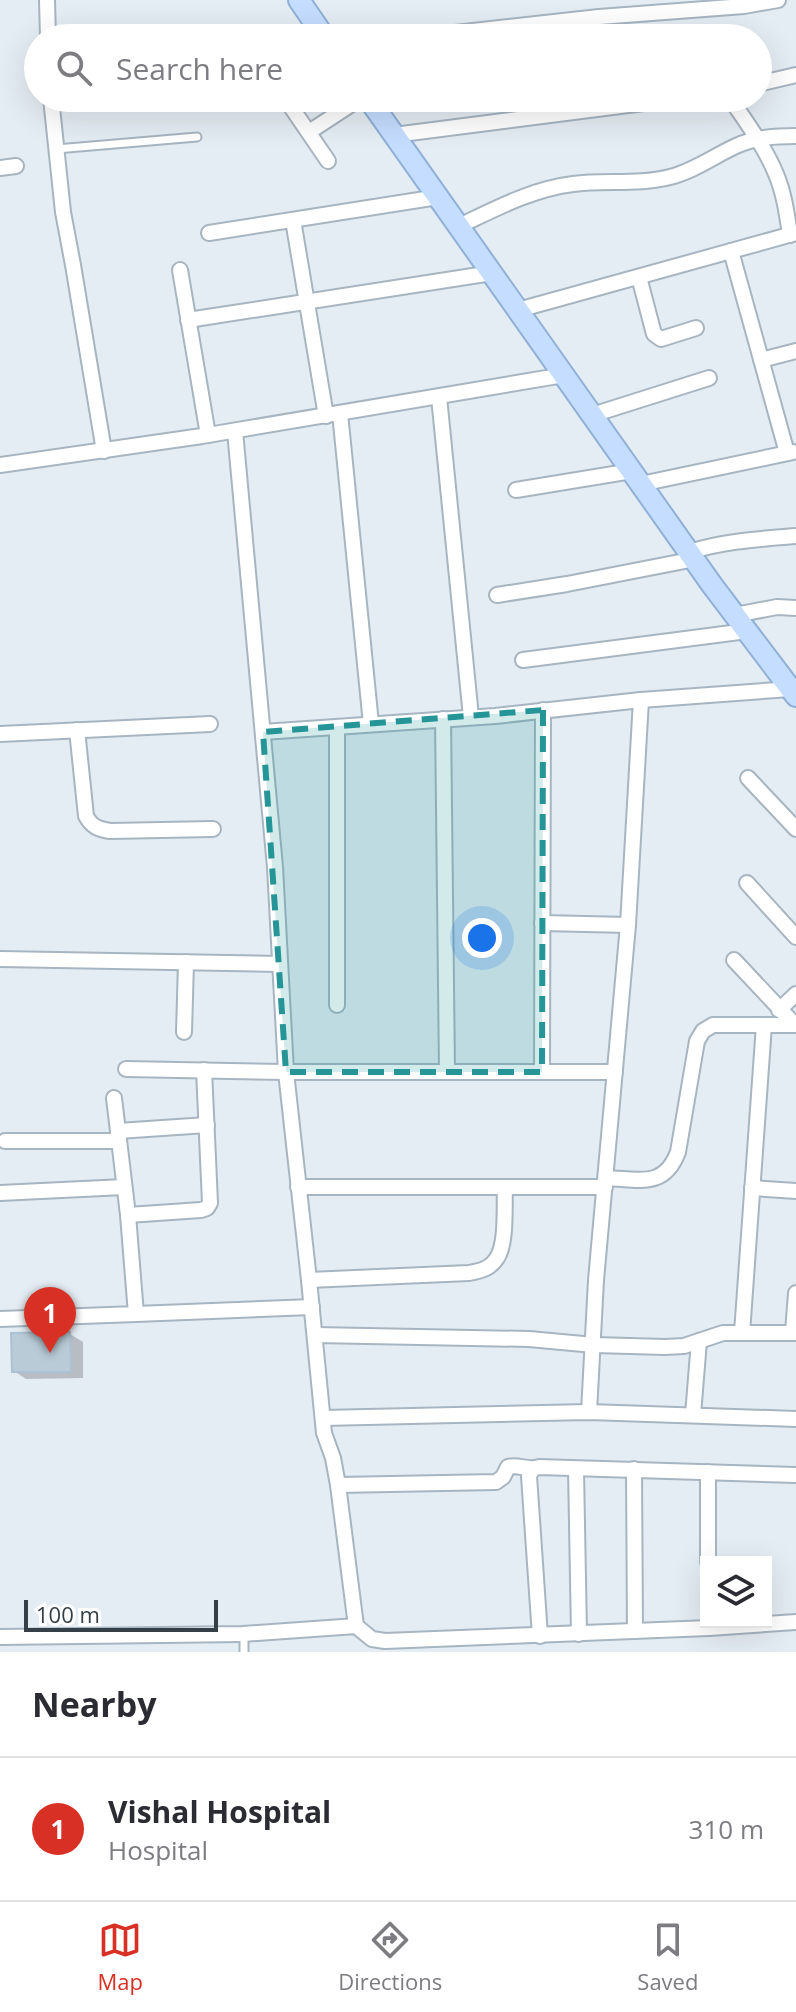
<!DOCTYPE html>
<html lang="en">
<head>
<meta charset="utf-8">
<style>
	body { margin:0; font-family:"Open Sans",sans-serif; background:#f2f2f3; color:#2b2b33 }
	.controls { position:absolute; right:24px; bottom:24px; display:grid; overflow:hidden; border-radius:0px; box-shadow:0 8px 32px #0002 }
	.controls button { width:72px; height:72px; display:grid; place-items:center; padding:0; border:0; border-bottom:2px solid #e1e1e2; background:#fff; color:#2b2b33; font:40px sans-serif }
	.scale { position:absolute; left:24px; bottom:20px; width:194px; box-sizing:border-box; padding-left:8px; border:4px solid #343f48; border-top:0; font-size:22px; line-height:28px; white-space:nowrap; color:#343f48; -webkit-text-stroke:6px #fff; paint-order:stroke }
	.you { position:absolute; left:482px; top:938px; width:28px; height:28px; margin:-20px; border:6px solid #fff; border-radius:50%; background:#1a73e8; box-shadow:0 0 0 12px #1a73e833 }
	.badge { display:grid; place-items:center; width:52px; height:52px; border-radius:50%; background:#d93025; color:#fff; font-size:26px; font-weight:700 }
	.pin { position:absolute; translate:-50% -66px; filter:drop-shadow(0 2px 4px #0008) }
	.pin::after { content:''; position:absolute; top:42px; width:28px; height:24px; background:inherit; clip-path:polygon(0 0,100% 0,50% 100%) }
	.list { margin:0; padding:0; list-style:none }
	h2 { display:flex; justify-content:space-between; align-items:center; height:104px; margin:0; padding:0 32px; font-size:34px }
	h2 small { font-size:26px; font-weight:400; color:#7c7c81 }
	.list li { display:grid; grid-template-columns:52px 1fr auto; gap:24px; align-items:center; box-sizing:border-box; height:144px; padding:0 32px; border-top:2px solid #e1e1e2 }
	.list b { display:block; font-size:30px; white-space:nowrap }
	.list p { margin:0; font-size:26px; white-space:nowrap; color:#7c7c81 }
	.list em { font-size:26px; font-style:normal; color:#7c7c81 }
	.icon { flex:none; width:44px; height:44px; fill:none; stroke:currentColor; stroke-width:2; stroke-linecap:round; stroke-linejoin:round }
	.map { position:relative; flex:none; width:796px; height:1652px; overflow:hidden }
	.search { position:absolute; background:#fff; box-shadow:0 8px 32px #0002; left:24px; right:24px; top:24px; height:88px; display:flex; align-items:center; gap:20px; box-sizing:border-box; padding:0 28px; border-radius:44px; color:#7c7c81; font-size:30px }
	.sheet { height:248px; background:#fff }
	nav { display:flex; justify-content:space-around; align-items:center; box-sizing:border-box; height:112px; border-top:2px solid #e1e1e2; background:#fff; font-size:22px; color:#7c7c81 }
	nav a { display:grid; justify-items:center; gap:4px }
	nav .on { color:#d93025 }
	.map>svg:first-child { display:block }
</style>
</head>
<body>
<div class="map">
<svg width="796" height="1652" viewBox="0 0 796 1652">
	<rect width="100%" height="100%" fill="#e5edf4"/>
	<polygon fill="#0003" points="70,1334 83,1342 83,1378 26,1379 14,1371"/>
	<polygon fill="#b9cbd7" stroke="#acc2d3" stroke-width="2" points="70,1332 71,1372 12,1372 11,1333"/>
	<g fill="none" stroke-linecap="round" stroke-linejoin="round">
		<g stroke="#a7b5c1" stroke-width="11">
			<g id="lane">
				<polyline points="56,149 197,137"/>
				<polyline points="244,1634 244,1652"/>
			</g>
		</g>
		<g stroke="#a7b5c1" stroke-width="18">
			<g id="street">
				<polyline points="47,0 48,38"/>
				<polyline points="410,38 599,17 744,6 778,0"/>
				<polyline points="758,84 796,75"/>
				<polyline points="51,98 63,212 73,265 104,451"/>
				<polyline points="285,98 328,161"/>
				<path d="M 730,98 C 746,122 765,147 776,174 C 784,193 787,214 790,235"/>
				<polyline points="309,132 361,98"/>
				<polyline points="394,135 683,98"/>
				<polyline points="0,168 16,166"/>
				<polyline points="293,220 326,416"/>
				<path d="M 459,226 C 495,209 532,189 573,184 C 605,180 639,185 670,177 C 694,171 714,156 736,146 C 755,137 776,136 796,136"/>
				<polyline points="209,233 438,197"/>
				<polyline points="731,251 787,453"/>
				<polyline points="180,270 208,435"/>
				<polyline points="639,277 654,334 661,339 696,328"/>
				<polyline points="518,310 796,233"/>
				<polyline points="188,320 492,273"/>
				<polyline points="761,360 796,351"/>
				<polyline points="439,397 471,717"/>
				<polyline points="340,413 371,724"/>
				<polyline points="592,415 709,378"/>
				<polyline points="235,431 275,867 286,1072 309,1280 324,1433 333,1458 338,1485 356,1626"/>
				<polyline points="0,465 202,436 564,375"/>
				<polyline points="641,484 793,452"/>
				<polyline points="516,490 632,471"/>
				<path d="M 689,552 C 724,541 759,539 796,536"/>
				<polyline points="497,595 567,584 695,559"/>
				<polyline points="735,615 777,607 796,608"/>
				<polyline points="523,660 747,631"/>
				<polyline points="443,719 447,1072"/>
				<polyline points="337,727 337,1005"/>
				<path d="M 77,730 L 86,816 C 92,827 98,829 110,831 L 213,829"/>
				<polyline points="263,732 495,716 641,700 790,689"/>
				<polyline points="0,734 210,724"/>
				<polyline points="748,778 796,829"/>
				<polyline points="747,883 796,937"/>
				<polyline points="542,923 628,925"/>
				<polyline points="0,959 280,964"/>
				<polyline points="734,960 795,1025"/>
				<polyline points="779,1010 796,994"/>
				<polyline points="184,1032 186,962"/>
				<polyline points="126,1069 286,1072 615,1072"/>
				<polyline points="542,1072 543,710"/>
				<polyline points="118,1131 207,1125"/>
				<polyline points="5,1141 119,1141"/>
				<path d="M 606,1178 C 639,1179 664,1189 678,1152 L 697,1041 L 703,1031 L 713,1025 L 796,1025"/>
				<polyline points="298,1187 605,1187"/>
				<polyline points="752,1188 796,1191"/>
				<polyline points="0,1193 124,1187"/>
				<polyline points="128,1215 201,1210 207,1208 210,1203 204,1070"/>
				<path d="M 309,1280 L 469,1273 C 480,1271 490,1269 497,1258 C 507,1243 504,1206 505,1187"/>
				<polyline points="136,1314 312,1307"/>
				<polyline points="0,1319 136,1314 128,1215 114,1098"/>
				<polyline points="793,1332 796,1293"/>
				<polyline points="742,1333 764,1025"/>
				<polyline points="315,1335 529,1339 594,1345 665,1347 684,1346 723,1333 796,1333"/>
				<polyline points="589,1412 596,1280 628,925 641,700"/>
				<polyline points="693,1415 699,1341"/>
				<polyline points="323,1418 589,1412 796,1419"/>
				<polyline points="576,1469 579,1634"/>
				<polyline points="634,1469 635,1631"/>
				<polyline points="532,1470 529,1476 540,1636"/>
				<polyline points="708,1472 708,1562"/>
				<path d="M 338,1485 L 496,1482 L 503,1477 L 508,1467 C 519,1464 528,1471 539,1467 L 796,1475"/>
				<polyline points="0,1637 243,1634 356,1626 372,1639 385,1641 709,1628 796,1622"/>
			</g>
		</g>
		<g stroke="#90b0d8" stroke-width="24">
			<g id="secondary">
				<polyline points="299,0 325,38"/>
				<polyline points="368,98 712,585 796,696"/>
			</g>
		</g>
		<use href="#lane" stroke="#fff" stroke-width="7"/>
		<use href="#street" stroke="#fff" stroke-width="14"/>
		<use href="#secondary" stroke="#c5ddff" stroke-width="20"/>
	</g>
	<path fill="#259597" fill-opacity="0.2" stroke="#259597" stroke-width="6" stroke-dasharray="16 10" stroke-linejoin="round" d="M 543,710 L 542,1072 L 286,1072 L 263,732 Z"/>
</svg>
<div class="controls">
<button><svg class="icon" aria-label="layers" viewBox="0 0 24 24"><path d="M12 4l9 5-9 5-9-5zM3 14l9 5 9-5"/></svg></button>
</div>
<div class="scale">100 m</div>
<div class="you"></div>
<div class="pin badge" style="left:50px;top:1353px">1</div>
<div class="search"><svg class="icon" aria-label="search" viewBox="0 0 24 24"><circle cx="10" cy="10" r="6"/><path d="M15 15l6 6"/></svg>Search here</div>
</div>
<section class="sheet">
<h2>Nearby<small></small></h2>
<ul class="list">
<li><span class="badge">1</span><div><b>Vishal Hospital</b><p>Hospital</p></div><em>310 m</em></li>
</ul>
</section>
<nav>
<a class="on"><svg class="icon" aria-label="map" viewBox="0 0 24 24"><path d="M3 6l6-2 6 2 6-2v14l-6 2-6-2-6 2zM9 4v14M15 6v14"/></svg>Map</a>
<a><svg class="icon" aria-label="directions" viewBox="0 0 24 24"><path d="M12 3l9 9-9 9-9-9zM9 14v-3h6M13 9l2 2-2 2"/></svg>Directions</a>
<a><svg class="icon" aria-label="saved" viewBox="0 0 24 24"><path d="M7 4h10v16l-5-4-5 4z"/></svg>Saved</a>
</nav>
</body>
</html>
